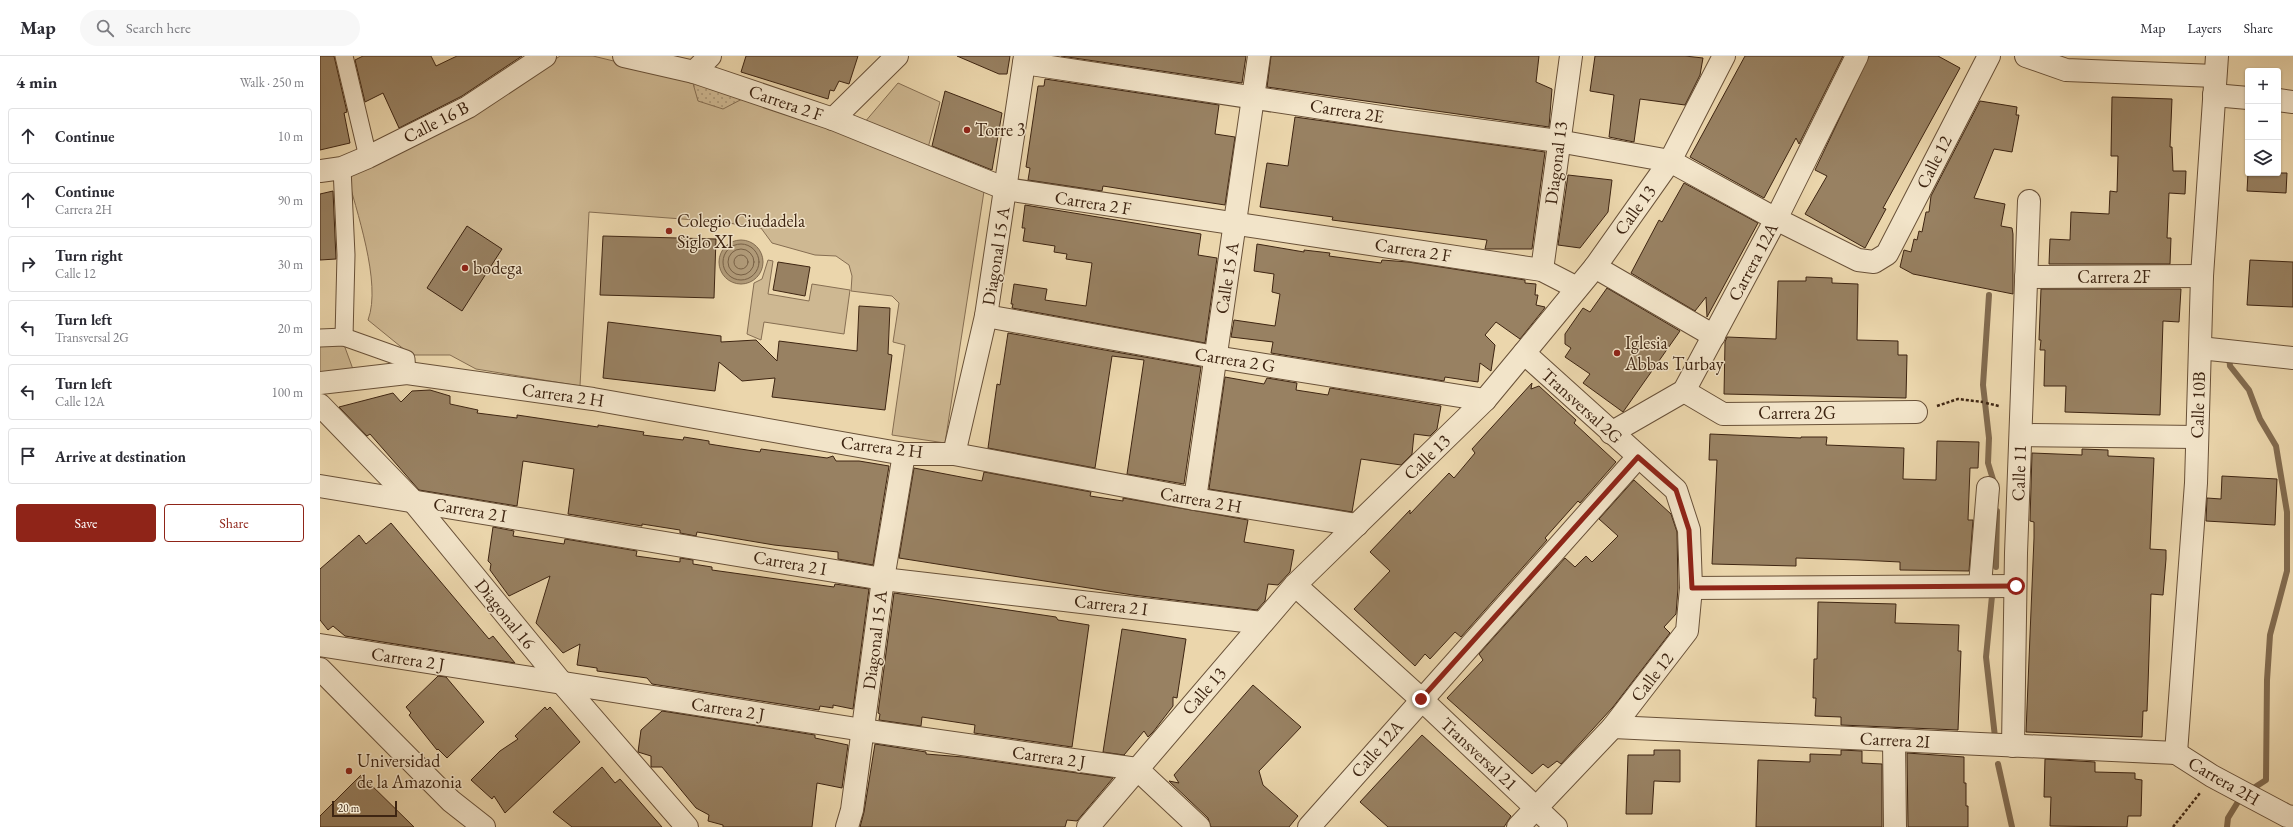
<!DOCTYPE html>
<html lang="en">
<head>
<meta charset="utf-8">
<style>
	body { margin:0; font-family:"EB Garamond",serif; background:#f7f7f7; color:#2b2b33 }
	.controls { position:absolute; right:12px; top:12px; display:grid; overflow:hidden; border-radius:4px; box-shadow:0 1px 3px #0004 }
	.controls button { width:36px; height:36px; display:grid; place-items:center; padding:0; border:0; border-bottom:1px solid #e1e1e2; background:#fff; color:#2b2b33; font:20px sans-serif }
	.scale { position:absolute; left:12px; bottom:10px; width:65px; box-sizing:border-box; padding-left:4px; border:2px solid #3e2512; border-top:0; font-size:11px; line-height:14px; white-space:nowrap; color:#3e2512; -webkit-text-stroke:3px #f2e4c9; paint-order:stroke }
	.stop { position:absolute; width:12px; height:12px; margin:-9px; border:3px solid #8f2418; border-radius:50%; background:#fff }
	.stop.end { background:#8f2418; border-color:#fff; box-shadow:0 1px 4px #0008 }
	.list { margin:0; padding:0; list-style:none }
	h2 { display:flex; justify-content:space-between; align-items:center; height:52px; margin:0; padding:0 16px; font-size:17px }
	h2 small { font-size:13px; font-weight:400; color:#7c7c81 }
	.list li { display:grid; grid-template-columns:26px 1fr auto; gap:12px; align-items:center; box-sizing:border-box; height:56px; margin:0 8px 8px; padding:0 8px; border:1px solid #e1e1e2; border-radius:4px }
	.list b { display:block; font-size:15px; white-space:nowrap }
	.list p { margin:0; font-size:13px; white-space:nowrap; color:#7c7c81 }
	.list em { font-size:13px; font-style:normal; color:#7c7c81 }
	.actions { display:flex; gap:8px; padding:12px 16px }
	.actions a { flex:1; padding:9px 0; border:1px solid #8f2418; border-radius:4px; text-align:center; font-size:14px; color:#8f2418 }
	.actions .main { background:#8f2418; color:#fff }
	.icon { flex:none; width:22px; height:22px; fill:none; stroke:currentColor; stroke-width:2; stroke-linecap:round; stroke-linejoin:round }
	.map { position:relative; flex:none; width:1973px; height:771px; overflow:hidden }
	header { display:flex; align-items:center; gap:24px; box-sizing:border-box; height:56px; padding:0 20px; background:#fff; border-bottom:1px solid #e1e1e2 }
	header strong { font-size:19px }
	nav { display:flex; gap:22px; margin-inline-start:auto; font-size:14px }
	.search { width:280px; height:36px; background:#f7f7f7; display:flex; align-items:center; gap:10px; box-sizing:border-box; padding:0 14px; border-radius:22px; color:#7c7c81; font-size:15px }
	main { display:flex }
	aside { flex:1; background:#fff }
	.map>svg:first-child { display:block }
</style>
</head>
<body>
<header>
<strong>Map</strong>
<div class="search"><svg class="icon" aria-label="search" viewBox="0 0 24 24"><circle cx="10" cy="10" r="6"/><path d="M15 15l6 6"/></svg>Search here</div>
<nav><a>Map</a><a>Layers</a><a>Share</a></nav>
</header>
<main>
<aside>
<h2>4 min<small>Walk · 250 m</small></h2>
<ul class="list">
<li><svg class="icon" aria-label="ahead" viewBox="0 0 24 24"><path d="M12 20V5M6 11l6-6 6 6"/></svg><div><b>Continue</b></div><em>10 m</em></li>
<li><svg class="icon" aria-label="ahead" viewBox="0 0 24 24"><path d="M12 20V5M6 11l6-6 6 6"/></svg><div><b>Continue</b><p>Carrera 2H</p></div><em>90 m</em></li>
<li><svg class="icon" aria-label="right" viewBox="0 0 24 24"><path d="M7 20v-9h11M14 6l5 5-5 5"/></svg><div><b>Turn right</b><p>Calle 12</p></div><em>30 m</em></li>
<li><svg class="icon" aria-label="left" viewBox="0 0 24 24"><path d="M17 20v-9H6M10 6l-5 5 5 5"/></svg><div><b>Turn left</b><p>Transversal 2G</p></div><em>20 m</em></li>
<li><svg class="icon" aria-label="left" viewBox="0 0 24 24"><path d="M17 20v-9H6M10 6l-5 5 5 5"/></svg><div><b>Turn left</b><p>Calle 12A</p></div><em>100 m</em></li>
<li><svg class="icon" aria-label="arrive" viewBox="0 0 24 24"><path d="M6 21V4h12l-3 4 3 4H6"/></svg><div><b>Arrive at destination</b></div></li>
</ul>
<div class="actions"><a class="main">Save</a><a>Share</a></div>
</aside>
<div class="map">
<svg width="1973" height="771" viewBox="0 0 1973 771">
	<defs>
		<pattern id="park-dots" width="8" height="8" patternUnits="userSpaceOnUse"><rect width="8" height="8" fill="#ceb892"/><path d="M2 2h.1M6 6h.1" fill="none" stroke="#a99576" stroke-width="1.8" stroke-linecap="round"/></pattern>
	</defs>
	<rect width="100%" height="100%" fill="#ebd6ac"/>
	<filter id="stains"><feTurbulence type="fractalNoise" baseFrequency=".005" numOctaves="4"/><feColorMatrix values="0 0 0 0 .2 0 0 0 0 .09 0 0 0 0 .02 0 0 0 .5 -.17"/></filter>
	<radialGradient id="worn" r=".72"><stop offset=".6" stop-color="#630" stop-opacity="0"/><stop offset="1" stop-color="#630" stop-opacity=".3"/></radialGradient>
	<g fill="#ceb892" stroke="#866e52">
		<path d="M 240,0 L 273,0 L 372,24 L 509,71 L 665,129 L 625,387 L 572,379 L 585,289 L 573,286 L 579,247 L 572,240 L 531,235 L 532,220 L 529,209 L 516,200 L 495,199 L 452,187 L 441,172 L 402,166 L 269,156 L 260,330 L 156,313 L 130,299 L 91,299 L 48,264 C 62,227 36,154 26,115 L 154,58 Z"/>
		<polygon points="578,27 620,46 608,92 544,67"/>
		<polygon points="448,204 453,205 448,238 489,245 492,228 530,234 524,278 444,266 441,284 427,278 434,227 442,223"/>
		<polygon points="23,286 34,316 0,319 0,288"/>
	</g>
	<polygon fill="url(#park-dots)" stroke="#866e52" points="372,24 424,42 403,53 378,45"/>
	<circle fill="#b09a78" stroke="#826b4f" cx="421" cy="206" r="22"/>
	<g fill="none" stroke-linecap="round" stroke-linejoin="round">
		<g stroke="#776045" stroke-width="1">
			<circle cx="421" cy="206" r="18"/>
			<circle cx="421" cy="206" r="13"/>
			<circle cx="421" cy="206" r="7"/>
		</g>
		<g stroke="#826b4f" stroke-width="6">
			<polyline points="1669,239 1663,329 1669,382 1668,407 1675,430"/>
			<polyline points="1909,300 1910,310 1929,334 1940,363 1956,390 1967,456 1967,515 1950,579 1947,624 1946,724 1929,735"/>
			<polyline points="1676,511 1677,455"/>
			<polyline points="1672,540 1666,601 1675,681"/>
			<polyline points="1678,708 1692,771"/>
			<polyline points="1907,771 1908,762 1921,741"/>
		</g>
	</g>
	<g fill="#988162" stroke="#3e2512">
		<polygon points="0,0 14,0 27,56 24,57 30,87 0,94"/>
		<polygon points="43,0 111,0 116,10 137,0 202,0 142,40 79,72 63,37 45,46 35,4"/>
		<polygon points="426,0 538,0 529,28 519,25 514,35 510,34 508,43 421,16"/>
		<polygon points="637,0 690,0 687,18 679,18"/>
		<polygon points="741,0 926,0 922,27"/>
		<polygon points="951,0 1219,0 1216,26 1232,33 1229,71 947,31"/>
		<polygon points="1275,0 1365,0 1383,2 1380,19 1365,49 1320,43 1314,86 1289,81 1294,39 1270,35"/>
		<polygon points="1425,0 1523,0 1479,88 1476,82 1444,142 1370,101"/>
		<polygon points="1549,0 1618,0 1640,12 1563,152 1566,153 1545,192 1485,158 1507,120 1495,114"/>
		<polygon points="725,23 899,49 895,78 915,81 905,149 783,130 782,135 708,124 710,112 706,111 718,30 724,30"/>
		<polygon points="625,35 682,57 672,114 612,90"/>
		<polygon points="1792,41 1852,43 1850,91 1852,91 1853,115 1866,115 1865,138 1849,137 1847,182 1851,182 1850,208 1729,208 1730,183 1750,184 1751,156 1789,158 1790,135 1797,136 1798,100 1791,100"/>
		<polygon points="1660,45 1697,51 1696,59 1699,59 1692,96 1674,93 1654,142 1685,148 1681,170 1692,172 1693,178 1693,238 1593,218 1580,211 1584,194 1591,196 1594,183 1597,184 1599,175 1602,176 1606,156 1609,156 1611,140"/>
		<polygon points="975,61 1225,96 1212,193 1165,193 1167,184 1012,164 1013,161 940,151 947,107 968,110"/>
		<polygon points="1928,117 1967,117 1966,137 1927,135"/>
		<polygon points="1248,119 1292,124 1288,156 1260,192 1238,189"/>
		<polygon points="1364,127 1438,167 1387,261 1386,241 1375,255 1311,217 1339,164 1342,166"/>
		<polygon points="13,135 16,203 0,204 0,138"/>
		<polygon points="705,149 881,178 878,199 897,202 885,287 692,252 693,248 691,248 694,228 727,233 725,244 766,250 772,207 746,203 747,198 734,196 735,190 703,185 705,172 702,172"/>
		<polygon points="147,170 182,193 142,255 107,232"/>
		<polygon points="283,180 396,183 394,242 280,239"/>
		<polygon points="937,188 984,196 984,194 1010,197 1009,200 1061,207 1062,204 1088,206 1205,224 1205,227 1216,228 1215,239 1218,239 1216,249 1225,251 1224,253 1200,283 1176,266 1165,279 1175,289 1171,315 1160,307 1158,326 1125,321 1124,325 951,297 953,286 911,281 914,264 955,270 960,238 952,236 954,218 934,215"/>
		<polygon points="1930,204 1973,206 1973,251 1927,249"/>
		<polygon points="458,206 490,211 485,240 453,234"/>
		<polygon points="1486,221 1512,222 1512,227 1538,228 1537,284 1578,285 1578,299 1587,299 1586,342 1404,338 1405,286 1407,281 1456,283 1458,225 1486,225"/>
		<polygon points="1287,232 1360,275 1303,356 1263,327 1270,318 1245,301 1251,292 1245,288 1245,278 1263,252 1270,256"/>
		<polygon points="1721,233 1861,233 1859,266 1843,265 1840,359 1745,356 1746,330 1724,330 1725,294 1720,294 1721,284 1719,284"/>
		<polygon points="539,250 570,252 568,298 572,299 565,354 452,341 455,322 422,325 399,306 395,335 283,322 288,266 401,280 401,286 436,284 457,305 459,285 537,295"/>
		<polygon points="688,277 881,311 864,428 807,418 824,304 792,300 775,412 668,392 677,328 680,329"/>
		<polygon points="905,321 944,328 947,322 977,327 976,334 1008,339 1010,332 1121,350 1117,373 1110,380 1094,378 1092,398 1081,409 1041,403 1032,456 889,433"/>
		<polygon points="1212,327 1211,333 1219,330 1256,364 1254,367 1296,406 1260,447 1258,445 1225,482 1227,484 1141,581 1135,576 1110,603 1105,598 1095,610 1034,553 1070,515 1050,496 1090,454 1090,458 1129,417 1134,422 1155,397 1152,393"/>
		<polygon points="110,334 130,340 130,348 158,354 157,357 197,362 197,359 278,371 278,369 324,376 323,379 363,384 364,381 389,385 389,388 414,392 440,396 441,393 507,402 513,400 516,405 539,405 569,410 553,509 518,503 518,496 454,489 377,476 376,480 360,477 360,474 322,468 322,470 248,458 254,413 203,405 197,450 99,434 50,378 47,380 19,351 73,337 81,346 92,335"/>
		<polygon points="1390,378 1481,382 1481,381 1507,381 1506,389 1584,392 1583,423 1616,424 1617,385 1659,386 1658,412 1650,412 1648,464 1653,464 1649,515 1580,514 1580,506 1539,504 1476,502 1476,510 1392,508 1397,404 1389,404"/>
		<polygon points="1762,393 1788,394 1788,400 1834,402 1830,493 1846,494 1846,503 1843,539 1831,538 1828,629 1827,655 1823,655 1822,681 1706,676 1714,482 1714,466 1710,465 1712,397 1762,399"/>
		<polygon points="594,412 662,425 664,416 771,436 770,440 803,445 803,442 928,464 924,486 974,494 970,516 958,529 948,528 945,545 937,554 813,539 579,502"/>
		<polygon points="1902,420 1957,423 1955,469 1886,465 1887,442 1901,443"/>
		<polygon points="1314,424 1351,458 1357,476 1358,532 1356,558 1344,571 1350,577 1293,651 1241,708 1237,705 1228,712 1223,708 1212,718 1127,642 1163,604 1159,598 1245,502 1255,511 1266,500 1272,506 1298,480 1279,463"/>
		<polygon points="71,467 169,583 173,580 195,607 25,580 13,570 8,574 0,564 0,513 39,479 46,488"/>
		<polygon points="173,471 194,475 193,480 244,488 245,483 317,495 316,500 360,506 360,502 373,504 373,508 392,511 392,514 514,531 515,528 549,533 533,653 513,649 513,652 500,650 499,654 332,628 327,622 277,615 277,612 257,609 260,588 243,597 216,567 230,520 189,540 170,514 171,508 168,505"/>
		<polygon points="574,537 736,561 738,564 769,569 752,691 654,677 655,669 602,661 601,670 559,664 560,658 558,657"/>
		<polygon points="1498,546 1576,548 1575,567 1639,569 1638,595 1641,595 1638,674 1521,669 1521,661 1495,660 1496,642 1493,642 1494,603 1497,603"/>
		<polygon points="802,573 866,583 857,642 853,641 853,650 833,676 828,681 824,675 804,699 783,696"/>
		<polygon points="118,620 126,621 164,666 127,702 118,693 117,694 89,659 91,657 86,651"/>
		<polygon points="933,629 981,671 939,715 943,729 978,760 969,771 891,771 888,762 849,725 859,727 854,719"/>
		<polygon points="225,651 227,654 230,651 260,686 185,757 174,740 172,743 151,724 180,695 198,683 195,680"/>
		<polygon points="342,655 495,679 495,682 528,689 522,732 497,727 492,771 403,771 403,769 388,765 389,759 376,752 342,711 331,711 331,700 318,696 321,674"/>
		<polygon points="1102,679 1191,760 1184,771 1068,771 1040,746"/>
		<polygon points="555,688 606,696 606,698 643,701 793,722 757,765 747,764 745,771 540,771 544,756"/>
		<polygon points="1334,694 1360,694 1360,726 1334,725 1332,758 1306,758 1308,699 1334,699"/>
		<polygon points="1521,694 1542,695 1542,707 1562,708 1562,771 1436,771 1438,704 1490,706 1490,698 1521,699"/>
		<polygon points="1587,697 1644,701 1644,727 1646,727 1646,750 1648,750 1648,771 1588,771"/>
		<polygon points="1725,703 1775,706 1775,716 1815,717 1815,723 1822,724 1821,760 1808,760 1807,771 1730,770 1731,741 1724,741"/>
		<polygon points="282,711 295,727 300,723 342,771 252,771 233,756"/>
		<polygon points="41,719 94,771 0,771 0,760"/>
	</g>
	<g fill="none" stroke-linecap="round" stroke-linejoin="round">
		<g stroke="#695138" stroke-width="19">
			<g id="pedestrian">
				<polyline points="24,0 48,101"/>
				<polyline points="22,112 26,199 24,281"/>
				<polyline points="0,282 24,281 86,303 87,317"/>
			</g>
		</g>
		<g stroke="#695138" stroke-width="24">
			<g id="minor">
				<polyline points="304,0 374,16 513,63 686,133 1222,214 1257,232"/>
				<polyline points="1706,0 1746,14 1895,20"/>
				<polyline points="704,7 1081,64 1238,85 1350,105 1456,163 1538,204 1554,206 1567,198 1669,0"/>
				<polyline points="374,16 390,0"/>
				<polyline points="1894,39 1928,42"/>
				<polyline points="1958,44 1973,46"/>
				<polyline points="513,63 577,0"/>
				<polyline points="0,115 22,112 48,101 148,51 225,0"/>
				<polyline points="1275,211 1394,280"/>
				<polyline points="1222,214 1251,0"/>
				<polyline points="1706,221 1882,220"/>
				<polyline points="666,260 895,301 1165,344"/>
				<polyline points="1880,292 1973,302"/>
				<polyline points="0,327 87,317 273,343 584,398 634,398 875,443 1037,469"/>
				<polyline points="1364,335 1403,358 1596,356"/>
				<polyline points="0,349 92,444 242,627 367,771"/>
				<polyline points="1291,377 1364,335 1456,163 1537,0"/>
				<polyline points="1701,379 1877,381"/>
				<polyline points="634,398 666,260 705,0"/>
				<polyline points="0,430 563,523 942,567"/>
				<polyline points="875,443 939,0"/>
				<polyline points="975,529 1101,643 1236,771"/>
				<polyline points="1660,529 1668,432"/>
				<polyline points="1371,532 1695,530"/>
				<polyline points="0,589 543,674 817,713 879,771"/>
				<polyline points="0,613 131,745 164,771"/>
				<polyline points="1293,671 1856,697"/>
				<polyline points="1574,684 1575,771"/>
				<polyline points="1693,690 1696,497 1709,145"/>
				<polyline points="1856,697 1876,427 1882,220 1897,0"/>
				<polyline points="1856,697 1892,720 1967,760 1973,761"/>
				<polyline points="527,771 532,754 563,523 584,398"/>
				<polyline points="768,771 975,529 1165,344 1204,297 1275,211 1350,105 1404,0"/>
				<polyline points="989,771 1318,401"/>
				<polyline points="1198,771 1293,671 1367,575 1371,532 1369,474 1356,434 1204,297"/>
			</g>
		</g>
		<g stroke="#3e2512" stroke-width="2.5" stroke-dasharray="3 2" stroke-linecap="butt">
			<polyline points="1666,347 1679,350"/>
			<polyline points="1617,350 1638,343 1663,346"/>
			<polyline points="1853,771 1880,737"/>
		</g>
		<use href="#pedestrian" stroke="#f2e4c9" stroke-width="17"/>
		<use href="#minor" stroke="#f2e4c9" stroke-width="22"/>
	</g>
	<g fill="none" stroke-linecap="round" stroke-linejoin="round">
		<polyline stroke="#8f2418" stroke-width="5" points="1101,643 1318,401 1356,434 1369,474 1372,532 1696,530"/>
	</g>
	<g fill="#8f2418" stroke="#f2e4c9" stroke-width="1.5">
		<circle cx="647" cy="74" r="4"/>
		<circle cx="349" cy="175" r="4"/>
		<circle cx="145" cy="212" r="4"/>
		<circle cx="1297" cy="297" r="4"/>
		<circle cx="29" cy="715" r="4"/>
	</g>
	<g text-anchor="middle" stroke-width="3" stroke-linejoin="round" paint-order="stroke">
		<g font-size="18" fill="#3e2512" stroke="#f2e4c9">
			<text transform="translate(466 47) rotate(19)" y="6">Carrera 2 F</text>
			<text transform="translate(1027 55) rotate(9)" y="6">Carrera 2E</text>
			<text transform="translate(116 66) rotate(-27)" y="6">Calle 16 B</text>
			<text transform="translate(1614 106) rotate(-63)" y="6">Calle 12</text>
			<text transform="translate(1236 107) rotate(-83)" y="6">Diagonal 13</text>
			<text transform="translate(773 147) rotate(9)" y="6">Carrera 2 F</text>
			<text transform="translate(1315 154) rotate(-54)" y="6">Calle 13</text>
			<text transform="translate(1093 194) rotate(9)" y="6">Carrera 2 F</text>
			<text transform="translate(676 200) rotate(-81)" y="6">Diagonal 15 A</text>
			<text transform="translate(1433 206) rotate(-62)" y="6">Carrera 12A</text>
			<text x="1794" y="227">Carrera 2F</text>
			<text transform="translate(907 222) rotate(-81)" y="6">Calle 15 A</text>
			<text transform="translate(915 304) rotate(9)" y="6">Carrera 2 G</text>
			<text transform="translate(243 339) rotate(8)" y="6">Carrera 2 H</text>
			<text transform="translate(1878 349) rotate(-88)" y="6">Calle 10B</text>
			<text transform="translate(1262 350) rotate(42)" y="6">Transversal 2G</text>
			<text x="1477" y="363">Carrera 2G</text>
			<text transform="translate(562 391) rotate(7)" y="6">Carrera 2 H</text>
			<text transform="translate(1107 401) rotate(-44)" y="6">Calle 13</text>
			<text transform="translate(1699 417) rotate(-88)" y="6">Calle 11</text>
			<text transform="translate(881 444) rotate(10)" y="6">Carrera 2 H</text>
			<text transform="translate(150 454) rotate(10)" y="6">Carrera 2 I</text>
			<text transform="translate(470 507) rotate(10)" y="6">Carrera 2 I</text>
			<text transform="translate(791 549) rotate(7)" y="6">Carrera 2 I</text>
			<text transform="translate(185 558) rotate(51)" y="6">Diagonal 16</text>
			<text transform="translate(555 584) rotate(-83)" y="6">Diagonal 15 A</text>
			<text transform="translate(88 603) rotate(9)" y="6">Carrera 2 J</text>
			<text transform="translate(1332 621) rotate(-52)" y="6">Calle 12</text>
			<text transform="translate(884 635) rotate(-49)" y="6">Calle 13</text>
			<text transform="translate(408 653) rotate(9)" y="6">Carrera 2 J</text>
			<text transform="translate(1575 684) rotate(3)" y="6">Carrera 2I</text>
			<text transform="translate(1057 693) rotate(-49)" y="6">Calle 12A</text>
			<text transform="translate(1159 698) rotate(43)" y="6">Transversal 21</text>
			<text transform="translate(729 701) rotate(8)" y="6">Carrera 2 J</text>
			<text transform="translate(1904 725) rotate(30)" y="6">Carrera 2H</text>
		</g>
		<g font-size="18" fill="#3e2512" stroke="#f2e4c9" text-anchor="start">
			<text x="655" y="80">Torre 3</text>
			<text x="357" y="171">Colegio Ciudadela<tspan x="357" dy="21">Siglo XI</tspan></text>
			<text x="153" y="218">bodega</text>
			<text x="1305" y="293">Iglesia<tspan x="1305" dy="21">Abbas Turbay</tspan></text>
			<text x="37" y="711">Universidad<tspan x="37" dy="21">de la Amazonia</tspan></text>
		</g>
	</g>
	<rect width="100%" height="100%" filter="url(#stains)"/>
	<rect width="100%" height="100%" fill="url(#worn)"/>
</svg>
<div class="controls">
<button>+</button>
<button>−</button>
<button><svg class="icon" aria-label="layers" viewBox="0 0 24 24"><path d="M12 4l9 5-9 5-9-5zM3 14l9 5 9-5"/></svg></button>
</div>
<div class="scale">20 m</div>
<div class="stop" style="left:1696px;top:530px"></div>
<div class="stop end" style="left:1101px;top:643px"></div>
</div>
</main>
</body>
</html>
